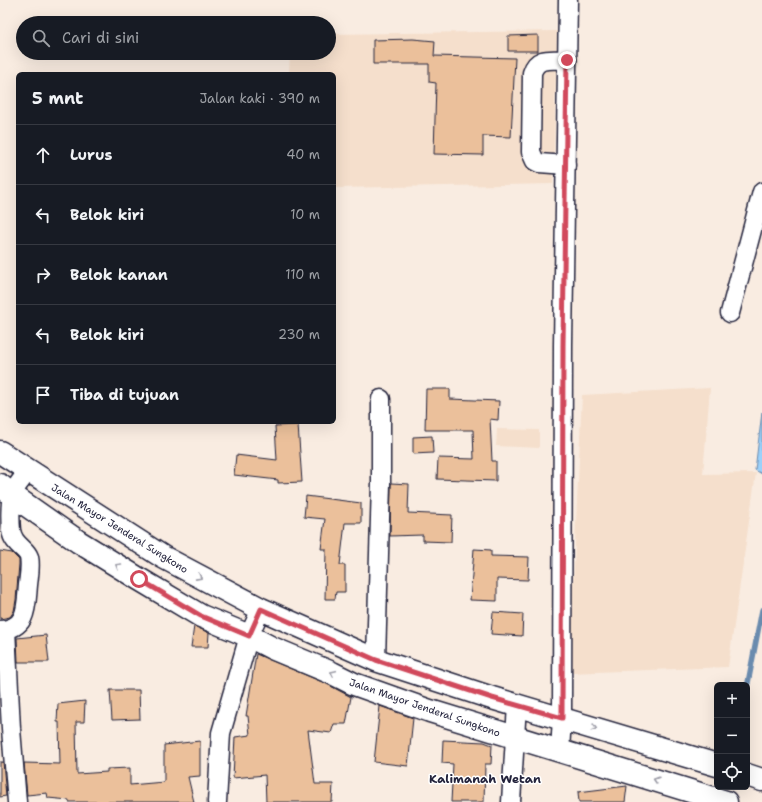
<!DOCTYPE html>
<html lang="id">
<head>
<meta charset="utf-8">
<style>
	body { margin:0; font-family:"Shantell Sans",sans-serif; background:#20242c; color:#f1f3f6 }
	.controls { position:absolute; right:12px; bottom:12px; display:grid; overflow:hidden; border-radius:6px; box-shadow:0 4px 16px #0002 }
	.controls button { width:36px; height:36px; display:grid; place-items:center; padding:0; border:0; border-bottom:1px solid #363941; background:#171b24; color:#f1f3f6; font:20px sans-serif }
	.stop { position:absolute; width:12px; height:12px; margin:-9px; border:3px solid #d1495b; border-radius:50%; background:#fff }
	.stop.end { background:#d1495b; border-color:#fff; box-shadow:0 1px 4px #0008 }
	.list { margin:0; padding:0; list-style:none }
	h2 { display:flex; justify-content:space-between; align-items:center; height:52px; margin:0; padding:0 16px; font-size:17px }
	h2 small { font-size:13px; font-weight:400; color:#9ea1a6 }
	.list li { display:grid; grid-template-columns:26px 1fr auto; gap:12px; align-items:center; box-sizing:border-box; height:60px; padding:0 16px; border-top:1px solid #363941 }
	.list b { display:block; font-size:15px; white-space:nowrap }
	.list em { font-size:13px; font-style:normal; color:#9ea1a6 }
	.icon { flex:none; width:22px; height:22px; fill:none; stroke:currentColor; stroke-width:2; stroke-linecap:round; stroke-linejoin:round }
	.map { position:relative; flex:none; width:762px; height:802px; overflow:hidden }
	.search { position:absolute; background:#171b24; box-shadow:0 4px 16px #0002; left:16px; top:16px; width:320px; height:44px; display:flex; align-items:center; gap:10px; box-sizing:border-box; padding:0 14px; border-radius:22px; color:#9ea1a6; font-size:15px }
	.panel { position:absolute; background:#171b24; box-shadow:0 4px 16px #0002; left:16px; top:72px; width:320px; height:352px; border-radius:6px }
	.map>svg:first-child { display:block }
</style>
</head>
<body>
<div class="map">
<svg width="762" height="802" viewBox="0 0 762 802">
	<rect width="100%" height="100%" fill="#f9ece1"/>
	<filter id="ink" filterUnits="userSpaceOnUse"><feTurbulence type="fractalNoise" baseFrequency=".025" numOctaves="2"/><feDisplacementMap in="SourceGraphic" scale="8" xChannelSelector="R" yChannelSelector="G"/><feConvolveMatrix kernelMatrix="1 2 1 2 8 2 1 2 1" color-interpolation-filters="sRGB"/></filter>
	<g filter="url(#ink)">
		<g fill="#f5dfcc">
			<polygon points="557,31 553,184 334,188 334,74 289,74 290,53 329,53 329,34"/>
			<polygon points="710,388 703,474 756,473 728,667 569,673 582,395"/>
			<polygon points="497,429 539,430 539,448 496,446"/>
		</g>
		<polygon fill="#9cd1fa" stroke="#6b8bae" points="762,412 762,474 755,470"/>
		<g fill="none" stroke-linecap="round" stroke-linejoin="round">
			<polyline stroke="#6b8bae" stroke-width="5.5" points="747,688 762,610"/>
		</g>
		<g fill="#ebc09b" stroke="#22223b">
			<polygon points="538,35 538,51 508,51 508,36"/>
			<polygon points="413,39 435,41 434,56 515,58 511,137 483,136 483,155 434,154 436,83 429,82 429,64 373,64 373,40"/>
			<polygon points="426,389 450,389 450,399 499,401 498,420 490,419 492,461 496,461 496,481 437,479 438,458 474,459 473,430 425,430"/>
			<polygon points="298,425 302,482 278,483 278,480 234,475 236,455 277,460 275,426"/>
			<polygon points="432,436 433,453 413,454 413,437"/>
			<polygon points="391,483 409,484 408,513 452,515 451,542 423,541 423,535 390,536"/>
			<polygon points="306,496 361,503 361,523 345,523 340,565 345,565 345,592 336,592 335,599 325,599 326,549 321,549 325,519 304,517"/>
			<polygon points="474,549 491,550 491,556 529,557 528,580 497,579 497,601 470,600"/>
			<polygon points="0,551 12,553 19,560 19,564 16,600 14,611 10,617 0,619"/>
			<polygon points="493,612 523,614 522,636 491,634"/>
			<polygon points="194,626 209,633 208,647 191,647"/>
			<polygon points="46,635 49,662 18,662 17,638"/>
			<polygon points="256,654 327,684 351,697 346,724 334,724 331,733 308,730 315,784 333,784 332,802 266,802 265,775 233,778 235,737 250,735 248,716 246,716"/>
			<polygon points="110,690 139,690 140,719 112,720"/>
			<polygon points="85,701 84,722 76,722 77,774 107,772 107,769 130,768 130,785 164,782 164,745 200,741 200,776 188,777 194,802 69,802 69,800 48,798 47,793 27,795 24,763 60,764 59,722 57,722 58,704"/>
			<polygon points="380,706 413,718 408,766 374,762"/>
			<polygon points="443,740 484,742 492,745 491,764 485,764 484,802 451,802 453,764 442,763"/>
			<polygon points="0,762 3,762 6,796 0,797"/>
			<polygon points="627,786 625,802 579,802 578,792"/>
		</g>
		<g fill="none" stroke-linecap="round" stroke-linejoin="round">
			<g stroke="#22223b" stroke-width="21">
				<g id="minor">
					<path d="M 566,165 L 539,163 L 535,161 L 531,152 L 532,73 C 537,56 551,60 567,60"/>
					<polyline points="730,313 762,192"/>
					<path d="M 0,630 C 28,629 26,606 28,585 C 29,575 31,566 29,557 C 26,548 13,545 11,530 C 10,521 10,504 12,496 C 13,489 24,477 29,470"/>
					<polyline points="6,630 11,729 17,802"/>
					<polyline points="376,660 381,483 381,399"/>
					<polyline points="560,751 562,718 563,345 568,0"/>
					<polyline points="217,802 221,733 249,636 261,609"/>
					<polyline points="511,802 517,705"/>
				</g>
			</g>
			<g stroke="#22223b" stroke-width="25">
				<g id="major">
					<polyline points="0,452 163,557 261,609 376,660 492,698 717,765"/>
					<polyline points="0,485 12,495 79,542 139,579 201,616 249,636 272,648 332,673 354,684 430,711 726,802"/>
					<polyline points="747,775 762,780"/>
				</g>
			</g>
			<use href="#minor" stroke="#fff" stroke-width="18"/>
			<use href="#major" stroke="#fff" stroke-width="22"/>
		</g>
		<defs><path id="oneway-chevron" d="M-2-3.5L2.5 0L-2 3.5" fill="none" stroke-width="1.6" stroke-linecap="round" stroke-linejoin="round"/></defs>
		<g stroke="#9c9ca7">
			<use href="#oneway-chevron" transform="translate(118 566) rotate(-149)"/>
			<use href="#oneway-chevron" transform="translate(199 577) rotate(28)"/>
			<use href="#oneway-chevron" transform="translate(333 673) rotate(-155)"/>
			<use href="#oneway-chevron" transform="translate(594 728) rotate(17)"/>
			<use href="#oneway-chevron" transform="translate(656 780) rotate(-163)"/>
		</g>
	</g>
	<g fill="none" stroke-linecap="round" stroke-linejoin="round" filter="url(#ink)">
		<polyline stroke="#d1495b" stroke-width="5" points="139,579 201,616 249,636 261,609 376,660 492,698 562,718 563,345 567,60"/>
	</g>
	<g text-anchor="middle" stroke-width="3" stroke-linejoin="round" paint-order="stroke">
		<g font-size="10" fill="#22223b" stroke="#fff">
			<text transform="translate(120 528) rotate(32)" y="4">Jalan Mayor Jenderal Sungkono</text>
			<text transform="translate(425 707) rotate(19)" y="4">Jalan Mayor Jenderal Sungkono</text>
		</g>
		<g font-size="12" font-weight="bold" fill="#22223b" stroke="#fff">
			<text x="485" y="783">Kalimanah Wetan</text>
		</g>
	</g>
</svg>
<div class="controls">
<button>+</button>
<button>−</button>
<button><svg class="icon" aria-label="locate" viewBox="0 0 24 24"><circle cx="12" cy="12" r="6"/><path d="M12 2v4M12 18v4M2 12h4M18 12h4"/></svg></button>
</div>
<div class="stop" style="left:139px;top:579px"></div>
<div class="stop end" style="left:567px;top:60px"></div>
<div class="search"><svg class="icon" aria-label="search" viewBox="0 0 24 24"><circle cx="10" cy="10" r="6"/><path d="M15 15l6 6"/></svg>Cari di sini</div>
<section class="panel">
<h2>5 mnt<small>Jalan kaki · 390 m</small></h2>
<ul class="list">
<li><svg class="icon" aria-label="ahead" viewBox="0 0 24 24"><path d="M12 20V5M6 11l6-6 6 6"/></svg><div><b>Lurus</b></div><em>40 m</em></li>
<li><svg class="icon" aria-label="left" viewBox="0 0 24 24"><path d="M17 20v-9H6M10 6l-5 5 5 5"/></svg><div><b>Belok kiri</b></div><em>10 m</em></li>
<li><svg class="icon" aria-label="right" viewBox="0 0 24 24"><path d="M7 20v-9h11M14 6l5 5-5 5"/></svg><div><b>Belok kanan</b></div><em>110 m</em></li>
<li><svg class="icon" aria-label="left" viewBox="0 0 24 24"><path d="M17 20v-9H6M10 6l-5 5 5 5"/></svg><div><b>Belok kiri</b></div><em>230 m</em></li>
<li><svg class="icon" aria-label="arrive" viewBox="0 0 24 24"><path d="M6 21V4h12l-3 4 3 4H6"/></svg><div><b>Tiba di tujuan</b></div></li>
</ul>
</section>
</div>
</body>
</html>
